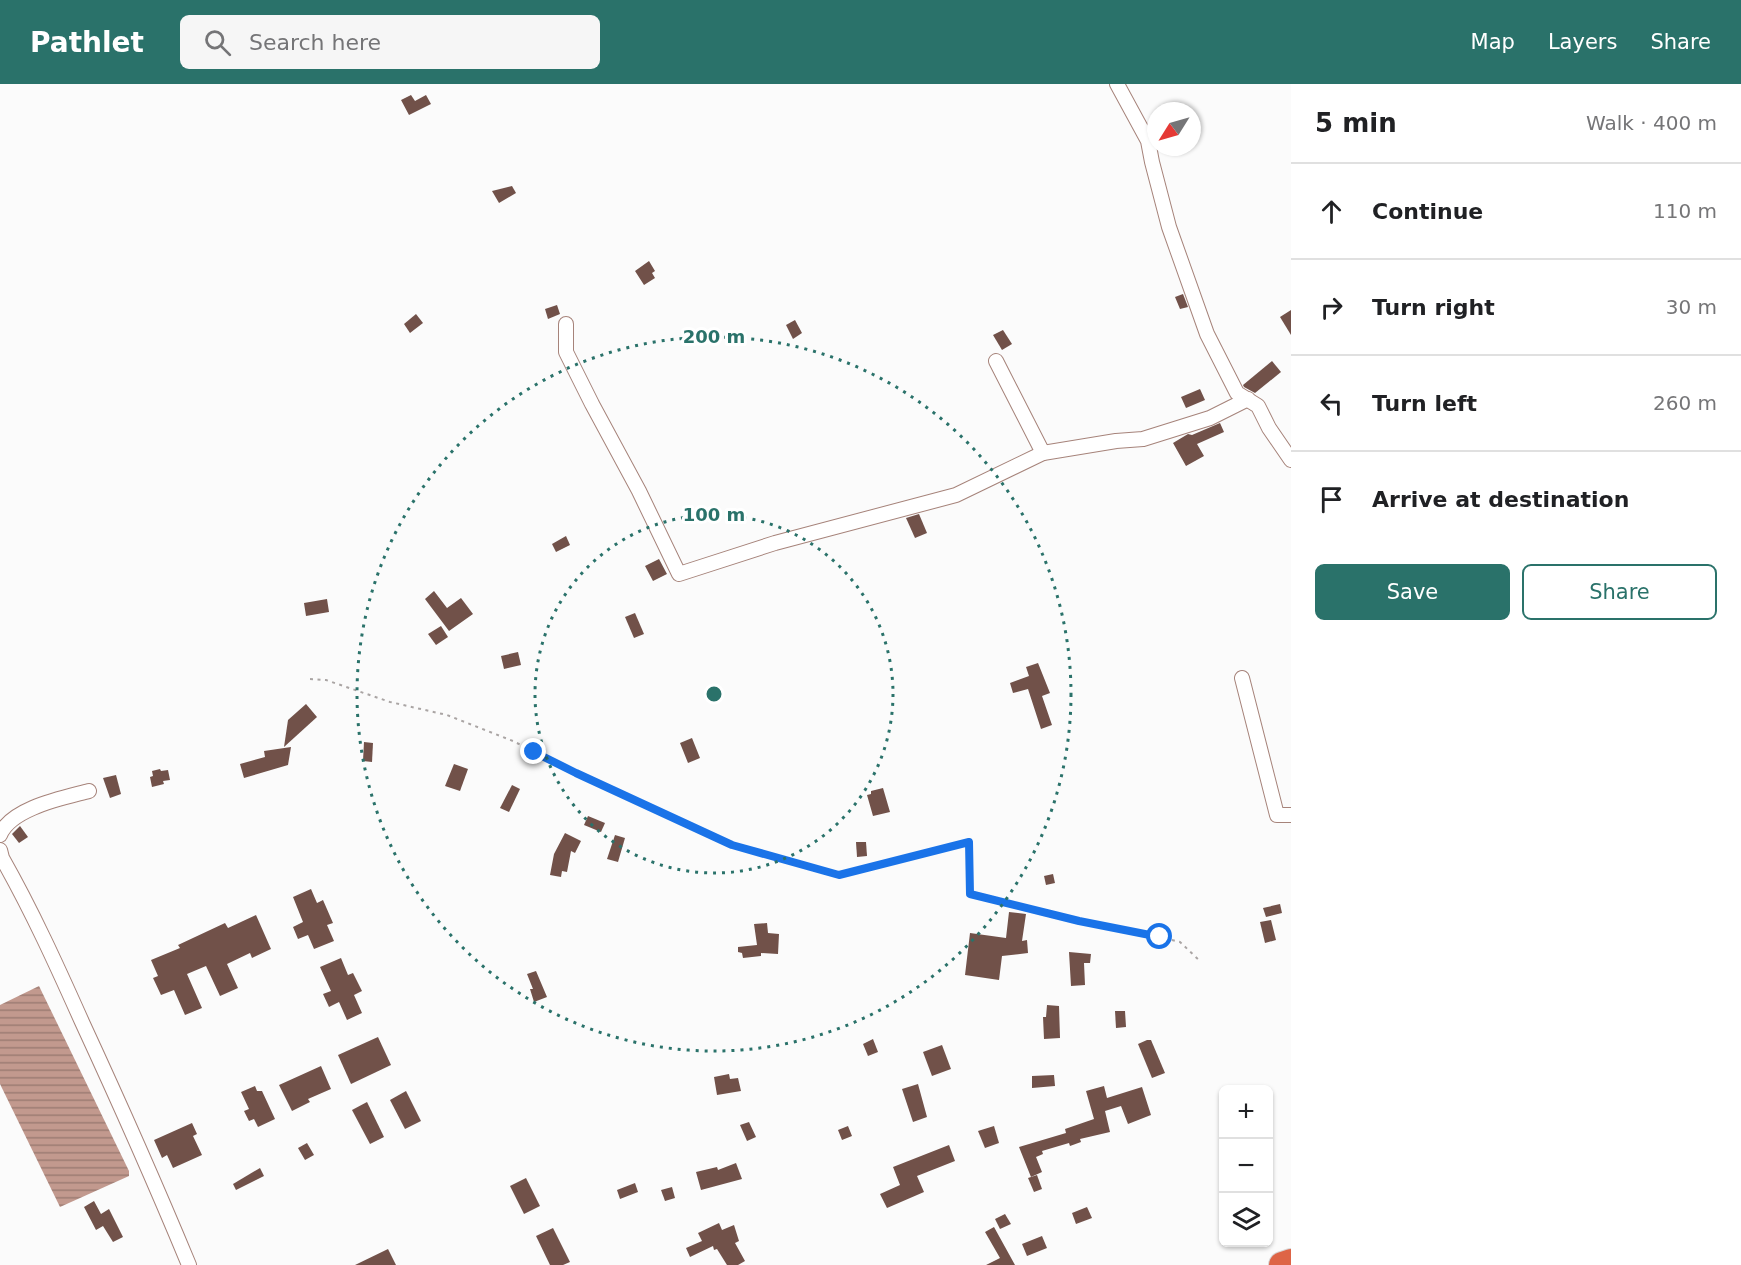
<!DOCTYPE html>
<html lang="en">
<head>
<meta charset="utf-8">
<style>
	body { margin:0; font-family:"DejaVu Sans",sans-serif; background:#f6f6f6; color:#202124 }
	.controls { position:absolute; right:18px; bottom:18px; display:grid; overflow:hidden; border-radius:9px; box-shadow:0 2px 4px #0004 }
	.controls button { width:54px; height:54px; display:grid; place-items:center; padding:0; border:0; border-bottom:2px solid #e0e0e0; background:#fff; color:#202124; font:30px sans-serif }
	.compass { position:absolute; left:1147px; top:18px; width:54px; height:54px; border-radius:50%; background:#fff; box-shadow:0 2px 4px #0004; rotate:233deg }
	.stop { position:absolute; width:18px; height:18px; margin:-14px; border:4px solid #1a73e8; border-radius:50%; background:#fff }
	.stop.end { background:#1a73e8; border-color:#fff; box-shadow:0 2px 6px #0008 }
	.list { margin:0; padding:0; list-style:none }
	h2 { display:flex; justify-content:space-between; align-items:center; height:78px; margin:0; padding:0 24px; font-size:26px }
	h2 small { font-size:20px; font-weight:400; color:#757577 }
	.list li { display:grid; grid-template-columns:39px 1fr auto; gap:18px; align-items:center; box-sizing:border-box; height:96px; padding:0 24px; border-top:2px solid #e0e0e0 }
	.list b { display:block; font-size:22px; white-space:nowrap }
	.list em { font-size:20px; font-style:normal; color:#757577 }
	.actions { display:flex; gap:12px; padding:18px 24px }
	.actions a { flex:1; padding:14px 0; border:2px solid #2a726a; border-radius:9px; text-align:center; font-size:21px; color:#2a726a }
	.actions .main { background:#2a726a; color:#fff }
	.icon { flex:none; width:33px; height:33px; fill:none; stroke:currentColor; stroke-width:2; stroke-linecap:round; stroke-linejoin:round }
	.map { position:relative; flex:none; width:1291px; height:1181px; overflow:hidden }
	header { display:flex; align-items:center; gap:36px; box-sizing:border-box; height:84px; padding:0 30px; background:#2a726a; color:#fff }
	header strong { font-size:28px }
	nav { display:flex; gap:33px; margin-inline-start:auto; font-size:21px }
	.search { width:420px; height:54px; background:#f6f6f6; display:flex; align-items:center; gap:15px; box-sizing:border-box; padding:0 21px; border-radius:9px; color:#757577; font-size:22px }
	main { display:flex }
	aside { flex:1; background:#fff }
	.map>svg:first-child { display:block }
</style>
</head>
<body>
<header>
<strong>Pathlet</strong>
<div class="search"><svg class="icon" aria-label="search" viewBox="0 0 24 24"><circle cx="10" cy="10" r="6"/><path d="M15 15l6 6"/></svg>Search here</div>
<nav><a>Map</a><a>Layers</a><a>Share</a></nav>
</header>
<main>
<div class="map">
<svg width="1291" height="1181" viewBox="0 0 1291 1181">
	<defs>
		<pattern id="water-rules" width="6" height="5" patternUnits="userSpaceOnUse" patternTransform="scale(1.5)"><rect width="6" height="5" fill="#c2998e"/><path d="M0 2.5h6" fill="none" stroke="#9d7c73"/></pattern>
	</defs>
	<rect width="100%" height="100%" fill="#fbfbfb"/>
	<polygon fill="url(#water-rules)" points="39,902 129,1087 129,1092 60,1123 0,1000 0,921"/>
	<g fill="#715149">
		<polygon points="411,11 415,17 426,11 431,20 409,31 401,16"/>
		<polygon points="512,102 516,109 499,119 492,107"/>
		<polygon points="649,177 655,187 652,189 655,194 644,201 635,187"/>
		<polygon points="1183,210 1188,223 1180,225 1175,213"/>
		<polygon points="557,221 560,230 548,235 545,225"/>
		<polygon points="1291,226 1291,251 1280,233"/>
		<polygon points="416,230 423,239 410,249 404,240"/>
		<polygon points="795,236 802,249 793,255 786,241"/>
		<polygon points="1003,246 1012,260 1002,266 993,251"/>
		<polygon points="1272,277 1281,288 1255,309 1244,303 1243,301"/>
		<polygon points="1200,305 1205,316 1186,324 1181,313"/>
		<polygon points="1220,339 1224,348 1197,360 1204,372 1186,382 1173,359 1188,350 1192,351"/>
		<polygon points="919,430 927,449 915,454 906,434"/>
		<polygon points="566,452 570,461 556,468 552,460"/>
		<polygon points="659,475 667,490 653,497 645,482"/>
		<polygon points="434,507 447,524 461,514 473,530 449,547 425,515"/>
		<polygon points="327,515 329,528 306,532 304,519"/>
		<polygon points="635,529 644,550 634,554 625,533"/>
		<polygon points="441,542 448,553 436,561 428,550"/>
		<polygon points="518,568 521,581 504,585 501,572"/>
		<polygon points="1038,579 1050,609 1042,612 1052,641 1041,645 1028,605 1013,609 1010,599 1029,592 1026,583"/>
		<polygon points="306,620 317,633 284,663 288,636"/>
		<polygon points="692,654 700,674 688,679 680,659"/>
		<polygon points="364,658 373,659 372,678 363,677"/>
		<polygon points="291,663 288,681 244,694 240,680 265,673 264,667"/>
		<polygon points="454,680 468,685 460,707 445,702"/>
		<polygon points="160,685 161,687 168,686 170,696 163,697 164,700 152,703 150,693 153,692 152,687"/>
		<polygon points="116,691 121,710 110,714 103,694"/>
		<polygon points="512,701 520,705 509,728 500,724"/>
		<polygon points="883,704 890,728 873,732 867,711 871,710 871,707"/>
		<polygon points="588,732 605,739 601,748 584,741"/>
		<polygon points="20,742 28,753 19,759 12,750"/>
		<polygon points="565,749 581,757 575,769 571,767 567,788 562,787 561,793 550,791 554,770"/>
		<polygon points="615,751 625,754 618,778 607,775"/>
		<polygon points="856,758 866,758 867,772 857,773"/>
		<polygon points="1053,790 1055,799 1046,801 1044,792"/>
		<polygon points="311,805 317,819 323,816 333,839 327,841 334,857 314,865 308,851 298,855 293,843 303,838 293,813"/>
		<polygon points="1280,820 1282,829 1266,833 1263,824"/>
		<polygon points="1009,828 1026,830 1022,857 1027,856 1028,869 1002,872 999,896 965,891 970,849 1006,854"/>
		<polygon points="256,831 271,865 252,874 250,869 227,880 238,904 220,912 206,882 187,890 202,924 185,931 174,906 161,911 153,894 158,892 151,876 180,864 178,861 225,839 228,844"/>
		<polygon points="1271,836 1276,856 1265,859 1260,838"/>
		<polygon points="767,839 768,849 779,850 778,870 761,869 761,872 743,874 742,869 738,868 738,863 757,861 754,840"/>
		<polygon points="1069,868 1091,870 1090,879 1084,879 1085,901 1071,902"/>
		<polygon points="341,874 348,891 353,889 362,907 354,911 362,929 347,936 339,918 329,923 323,910 331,907 320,883"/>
		<polygon points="536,887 547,913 534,918 530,905 533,905 527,890"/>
		<polygon points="1047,921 1059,922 1060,954 1044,955 1043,933 1046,933"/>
		<polygon points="1115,927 1125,927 1126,943 1116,944"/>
		<polygon points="378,953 391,981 351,1000 338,971"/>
		<polygon points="873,955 878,968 868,972 863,960"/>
		<polygon points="1147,956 1151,956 1165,989 1152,994 1138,960"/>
		<polygon points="942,961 951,985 932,992 923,968"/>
		<polygon points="321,982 331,1005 308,1015 310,1018 292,1027 279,1001"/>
		<polygon points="729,990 730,995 738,994 741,1007 717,1011 714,993"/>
		<polygon points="1054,991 1055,1002 1032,1004 1032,992"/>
		<polygon points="918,1000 927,1033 913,1038 902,1005"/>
		<polygon points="255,1002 257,1007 262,1007 275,1035 258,1043 254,1035 249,1037 244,1027 249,1025 241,1008"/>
		<polygon points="1104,1002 1107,1014 1142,1003 1151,1031 1128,1040 1121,1022 1105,1027 1110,1048 1080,1055 1081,1058 1070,1062 1069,1059 1042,1067 1043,1070 1036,1073 1042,1088 1031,1093 1019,1063 1066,1049 1065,1045 1094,1035 1086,1007"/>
		<polygon points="406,1007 421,1037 405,1045 390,1016"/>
		<polygon points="367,1018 384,1053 370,1060 352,1026"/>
		<polygon points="749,1038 756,1053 747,1057 740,1041"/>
		<polygon points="192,1039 197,1050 193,1052 202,1071 173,1084 167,1071 162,1074 154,1056"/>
		<polygon points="848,1042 852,1052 842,1056 838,1046"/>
		<polygon points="994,1042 999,1059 985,1064 978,1047"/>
		<polygon points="307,1059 314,1071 305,1076 298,1064"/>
		<polygon points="949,1061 955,1077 917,1092 924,1108 887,1124 880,1110 900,1101 893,1083"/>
		<polygon points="736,1079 742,1095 701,1106 696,1088 717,1083 718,1086"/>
		<polygon points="260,1084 264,1092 236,1106 233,1100"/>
		<polygon points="1037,1091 1042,1105 1034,1108 1028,1094"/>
		<polygon points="526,1094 540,1122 524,1130 510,1102"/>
		<polygon points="635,1099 638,1108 620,1115 617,1106"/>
		<polygon points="672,1103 675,1114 665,1117 661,1106"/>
		<polygon points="94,1117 101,1130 109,1125 123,1153 113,1158 103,1142 96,1146 84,1123"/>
		<polygon points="1087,1123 1092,1134 1076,1140 1072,1129"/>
		<polygon points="1005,1130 1011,1140 1000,1145 995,1135"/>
		<polygon points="719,1139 722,1146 734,1141 739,1157 735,1159 745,1177 738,1181 727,1181 717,1165 714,1166 713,1162 690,1173 686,1164 702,1157 698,1149"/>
		<polygon points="994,1143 1015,1181 986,1181 1000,1174 985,1148"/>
		<polygon points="553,1144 570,1178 563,1181 550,1181 536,1152"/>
		<polygon points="1042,1152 1047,1164 1027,1172 1022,1160"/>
		<polygon points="388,1165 396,1181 355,1181"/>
	</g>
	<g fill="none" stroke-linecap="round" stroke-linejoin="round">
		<g stroke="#a6837a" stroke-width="16">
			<g id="street">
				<polyline points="1117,0 1148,57 1152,78 1169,143 1207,250 1237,309 1258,322 1269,344 1291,376"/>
				<polyline points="566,240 566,268 592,320 639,407 679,490 775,459 956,411 1043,369"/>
				<polyline points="996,277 1043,369 1116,357 1143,355 1210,334 1248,315"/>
				<polyline points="1242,594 1277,731 1291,731"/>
				<path d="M 0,751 C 11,724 63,714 89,707"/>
				<path d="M 0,766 L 2,774 C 32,827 57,882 82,938 C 119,1018 155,1099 189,1181"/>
			</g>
		</g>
		<g stroke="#d8d5d5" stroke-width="28">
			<polyline id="highway" points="1282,1181 1291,1178"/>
		</g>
		<polyline stroke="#aaa5a4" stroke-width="2" stroke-dasharray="3 4.5" stroke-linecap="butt" points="310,595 326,596 390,618 447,631 513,657 576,689 732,761 839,791 969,758 970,810 1079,837 1141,848 1180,858 1201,878"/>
		<use href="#street" stroke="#fff" stroke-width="14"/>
		<use href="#highway" stroke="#de6446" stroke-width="26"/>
	</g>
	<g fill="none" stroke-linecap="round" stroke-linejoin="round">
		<polyline stroke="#1a73e8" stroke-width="8" points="534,668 576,689 732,761 839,791 969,758 970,810 1079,837 1160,853"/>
	</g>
	<g fill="none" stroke="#2a726a" stroke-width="3" stroke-dasharray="3 6">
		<circle cx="714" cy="610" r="179"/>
		<circle cx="714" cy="610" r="357"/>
	</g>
	<circle cx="714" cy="610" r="9" fill="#2a726a" stroke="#fff" stroke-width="3"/>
	<g font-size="18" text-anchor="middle" font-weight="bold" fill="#2a726a" stroke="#fff" stroke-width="6" stroke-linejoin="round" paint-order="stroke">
		<text x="714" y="259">200 m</text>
		<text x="714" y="437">100 m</text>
	</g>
</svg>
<div class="controls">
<button>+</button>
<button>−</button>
<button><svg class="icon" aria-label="layers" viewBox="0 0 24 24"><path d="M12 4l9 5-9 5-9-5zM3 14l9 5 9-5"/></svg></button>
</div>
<svg class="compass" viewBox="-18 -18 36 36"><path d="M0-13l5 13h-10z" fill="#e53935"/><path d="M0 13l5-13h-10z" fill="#757577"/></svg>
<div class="stop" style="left:1160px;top:853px"></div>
<div class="stop end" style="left:534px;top:668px"></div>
</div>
<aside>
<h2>5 min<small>Walk · 400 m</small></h2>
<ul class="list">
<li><svg class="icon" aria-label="ahead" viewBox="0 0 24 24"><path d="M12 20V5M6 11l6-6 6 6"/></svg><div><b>Continue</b></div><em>110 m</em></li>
<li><svg class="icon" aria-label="right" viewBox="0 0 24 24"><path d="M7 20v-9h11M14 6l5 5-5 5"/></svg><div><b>Turn right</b></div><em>30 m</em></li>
<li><svg class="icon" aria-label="left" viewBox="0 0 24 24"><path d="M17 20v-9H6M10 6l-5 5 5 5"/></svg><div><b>Turn left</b></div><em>260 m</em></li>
<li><svg class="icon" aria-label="arrive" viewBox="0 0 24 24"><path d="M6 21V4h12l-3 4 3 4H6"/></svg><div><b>Arrive at destination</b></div></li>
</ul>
<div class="actions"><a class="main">Save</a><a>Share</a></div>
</aside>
</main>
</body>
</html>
